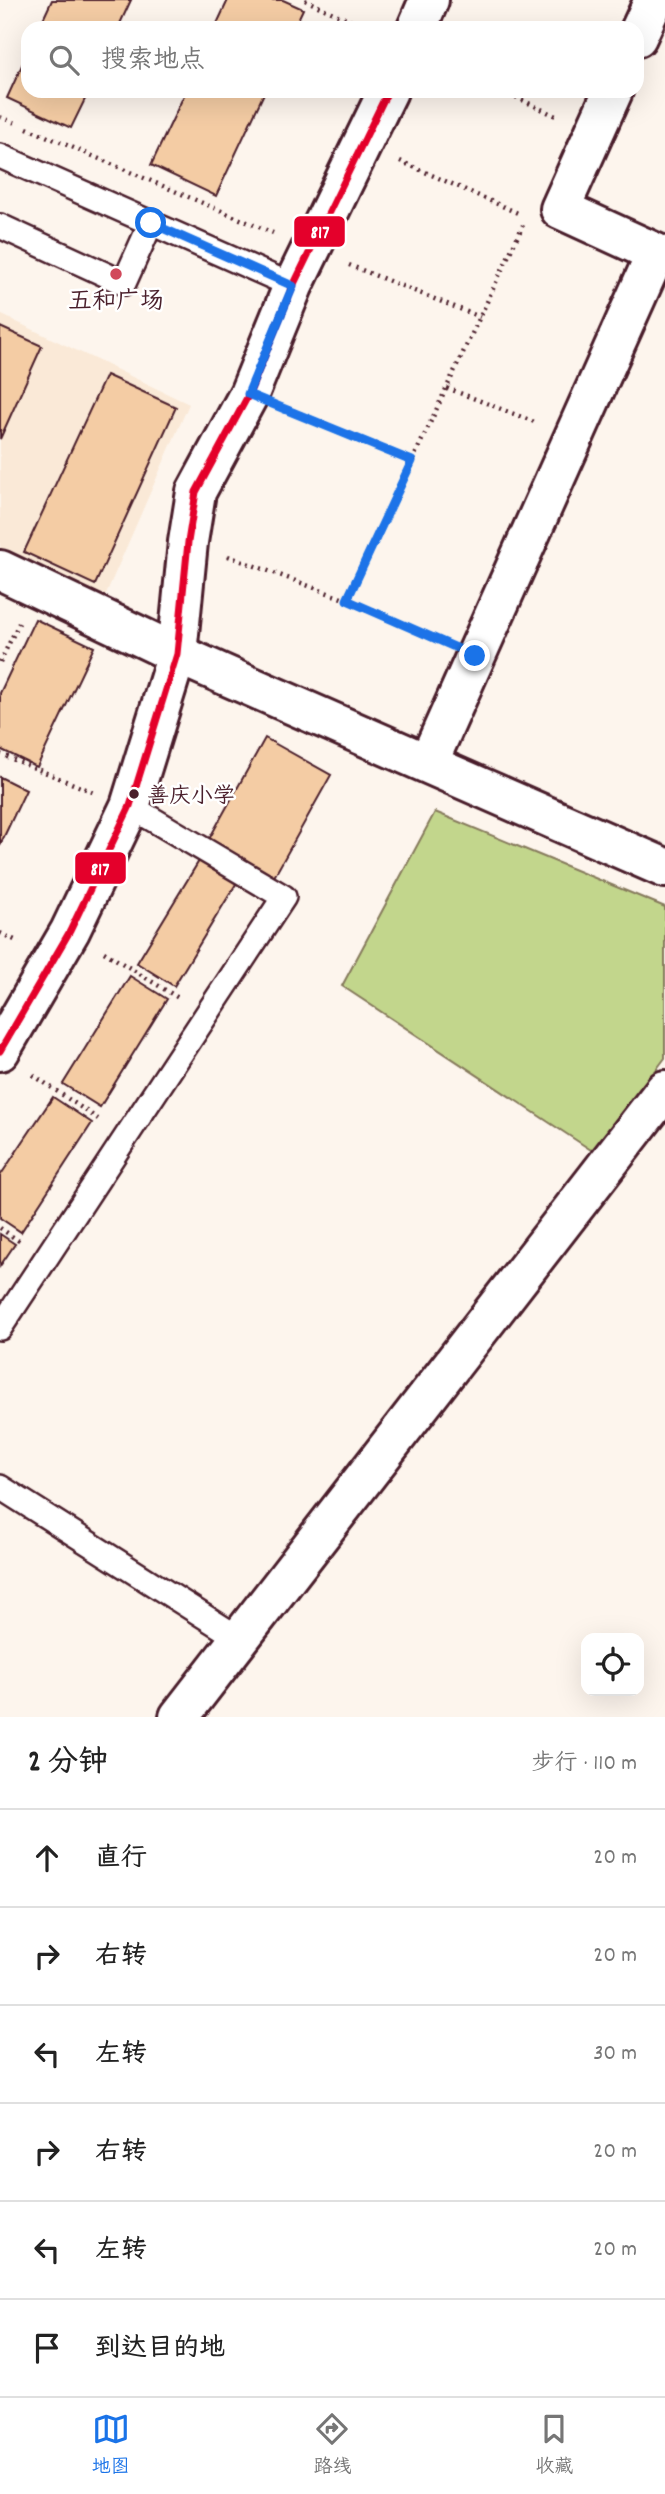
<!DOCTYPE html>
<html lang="zh">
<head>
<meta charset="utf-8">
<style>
	body { margin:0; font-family:Dekko,"LXGW WenKai TC",sans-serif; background:#f2f2f2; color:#222 }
	.controls { position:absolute; right:21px; bottom:21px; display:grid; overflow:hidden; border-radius:14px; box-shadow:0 7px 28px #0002 }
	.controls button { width:63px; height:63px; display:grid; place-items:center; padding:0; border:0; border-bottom:2px solid #e0e0e0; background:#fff; color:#222; font:35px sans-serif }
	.stop { position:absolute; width:21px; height:21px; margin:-16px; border:5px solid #1a73e8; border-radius:50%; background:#fff }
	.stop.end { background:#1a73e8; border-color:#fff; box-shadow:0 2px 7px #0008 }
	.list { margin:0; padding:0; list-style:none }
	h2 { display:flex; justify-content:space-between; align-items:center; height:91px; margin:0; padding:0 28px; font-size:30px }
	h2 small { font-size:23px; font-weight:400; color:#767676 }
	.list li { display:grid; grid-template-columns:46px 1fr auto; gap:21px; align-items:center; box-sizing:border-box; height:98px; padding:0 28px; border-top:2px solid #e0e0e0 }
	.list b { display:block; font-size:26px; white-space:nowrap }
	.list em { font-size:23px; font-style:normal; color:#767676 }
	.icon { flex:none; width:38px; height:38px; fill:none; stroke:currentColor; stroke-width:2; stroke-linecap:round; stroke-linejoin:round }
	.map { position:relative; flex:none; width:665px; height:1717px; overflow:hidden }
	.search { position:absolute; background:#fff; box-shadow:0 7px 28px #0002; left:21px; right:21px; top:21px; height:77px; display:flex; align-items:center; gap:18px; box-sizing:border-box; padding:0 24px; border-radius:21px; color:#767676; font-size:26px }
	.sheet { height:679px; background:#fff }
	nav { display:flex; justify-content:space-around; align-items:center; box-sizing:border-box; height:98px; border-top:2px solid #e0e0e0; background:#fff; font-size:19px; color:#767676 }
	nav a { display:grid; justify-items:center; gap:4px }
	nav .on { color:#1a73e8 }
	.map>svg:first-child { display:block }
</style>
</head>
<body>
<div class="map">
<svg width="665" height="1717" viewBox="0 0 665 1717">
	<rect width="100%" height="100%" fill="#fdf5ed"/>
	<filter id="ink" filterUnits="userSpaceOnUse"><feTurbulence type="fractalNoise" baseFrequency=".0143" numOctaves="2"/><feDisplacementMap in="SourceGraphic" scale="14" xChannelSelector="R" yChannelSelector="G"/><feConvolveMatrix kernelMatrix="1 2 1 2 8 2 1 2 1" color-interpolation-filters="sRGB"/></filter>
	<g filter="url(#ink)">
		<polygon fill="#fae9d7" points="0,314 189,404 102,603 0,555"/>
		<polygon fill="#c2d68c" stroke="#867a5c" stroke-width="2" points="435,812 665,907 665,1058 594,1152 342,986"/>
		<g fill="#f4cca4" stroke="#4a1f2b" stroke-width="2">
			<polygon points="52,0 131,0 118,28 39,28"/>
			<polygon points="228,0 283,0 303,9 294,28 215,28"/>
			<polygon points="28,52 28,91 89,91 71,128 7,98"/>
			<polygon points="186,91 265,91 216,196 151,165"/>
			<polygon points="0,327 42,346 0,439"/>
			<polygon points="106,375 176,407 95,585 24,552"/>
			<polygon points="35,619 94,647 37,767 0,749 0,693"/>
			<polygon points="265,738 331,775 274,877 208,841"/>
			<polygon points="0,777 26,790 0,845"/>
			<polygon points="202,856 239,879 174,986 137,963"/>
			<polygon points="130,976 167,999 100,1107 63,1084"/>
			<polygon points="53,1097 92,1123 21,1232 0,1218 0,1176"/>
			<polygon points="0,1234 15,1244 0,1266"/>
		</g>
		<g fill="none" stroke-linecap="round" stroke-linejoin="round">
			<g stroke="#4a1f2b" stroke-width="28">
				<g id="lane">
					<polyline points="0,156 293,286"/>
					<polyline points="0,226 124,283 151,223"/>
					<polyline points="0,1328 284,897 130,806"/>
					<polyline points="0,1487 240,1639"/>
				</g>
			</g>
			<g stroke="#4a1f2b" stroke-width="44">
				<g id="street">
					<polyline points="417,28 429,0"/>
					<polyline points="637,37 654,0"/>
					<polyline points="0,570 177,654 665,868"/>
					<polyline points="428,763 656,253 560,209 613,91"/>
					<polyline points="0,1051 70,931 130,806 177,654 188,542 196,492 249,394 293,286 388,91"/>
					<polyline points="179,1717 665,1090"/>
				</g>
			</g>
			<g stroke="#4a1f2b" stroke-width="4.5" stroke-dasharray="2 5" stroke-linecap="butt">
				<polyline points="305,0 366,28"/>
				<polyline points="503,91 558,117"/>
				<polyline points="0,117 18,124"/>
				<polyline points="27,128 273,233"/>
				<polyline points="400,161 520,214"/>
				<polyline points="349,265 480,317"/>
				<polyline points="447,388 537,423"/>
				<polyline points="287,409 412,461"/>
				<polyline points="228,556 347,600 438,640"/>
				<polyline points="347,600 523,225"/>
				<polyline points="0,662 19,623"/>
				<polyline points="0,754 93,792"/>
				<polyline points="0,933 19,942"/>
				<polyline points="104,952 180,999"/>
				<polyline points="33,1075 98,1119"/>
				<polyline points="0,1228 19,1241"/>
			</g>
			<use href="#lane" stroke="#fff" stroke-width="23"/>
			<use href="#street" stroke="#fff" stroke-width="38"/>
			<g stroke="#fff" stroke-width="12">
				<polyline id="bus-1" points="0,1051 70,931 130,806 177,654 188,542 196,492 249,394 293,286 388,91"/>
			</g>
			<use href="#bus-1" stroke="#e4002b" stroke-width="7"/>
		</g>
	</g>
	<g fill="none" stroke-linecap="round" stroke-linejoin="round" filter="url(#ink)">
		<polyline stroke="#1a73e8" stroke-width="9" points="151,223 293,286 248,394 412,461 347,600 475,656"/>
	</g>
	<circle fill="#d1495b" stroke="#fff" stroke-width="2.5" cx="116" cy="274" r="7"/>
	<circle fill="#4a1f2b" stroke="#fff" stroke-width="2.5" cx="134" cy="794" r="6"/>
	<g text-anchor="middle" stroke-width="5" stroke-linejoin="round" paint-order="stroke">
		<g font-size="22" fill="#4a1f2b" stroke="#fff" text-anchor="start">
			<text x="147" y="802">善庆小学</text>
		</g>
		<g font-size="24" fill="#4a1f2b" stroke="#fff">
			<text x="116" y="308">五和广场</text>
		</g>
	</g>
	<g stroke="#fff" stroke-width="2.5">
		<rect x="293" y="215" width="53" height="33" rx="7" fill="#e4002b"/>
		<rect x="74" y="851" width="53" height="34" rx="7" fill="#e4002b"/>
	</g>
	<g font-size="19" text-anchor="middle" font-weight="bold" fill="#fff">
		<text x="320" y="238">817</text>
		<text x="100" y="875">817</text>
	</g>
</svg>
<div class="controls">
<button><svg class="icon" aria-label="locate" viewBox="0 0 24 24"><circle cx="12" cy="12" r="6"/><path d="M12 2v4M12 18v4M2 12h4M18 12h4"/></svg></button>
</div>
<div class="stop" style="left:151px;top:223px"></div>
<div class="stop end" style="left:475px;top:656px"></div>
<div class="search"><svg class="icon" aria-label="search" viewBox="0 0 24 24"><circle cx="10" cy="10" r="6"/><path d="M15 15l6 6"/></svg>搜索地点</div>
</div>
<section class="sheet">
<h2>2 分钟<small>步行 · 110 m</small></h2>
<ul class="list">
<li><svg class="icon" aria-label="ahead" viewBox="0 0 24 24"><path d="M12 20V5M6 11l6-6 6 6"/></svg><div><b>直行</b></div><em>20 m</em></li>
<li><svg class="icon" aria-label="right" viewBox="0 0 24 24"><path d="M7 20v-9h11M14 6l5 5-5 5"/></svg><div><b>右转</b></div><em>20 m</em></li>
<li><svg class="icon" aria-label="left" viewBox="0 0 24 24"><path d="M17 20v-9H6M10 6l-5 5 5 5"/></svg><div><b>左转</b></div><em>30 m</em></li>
<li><svg class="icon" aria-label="right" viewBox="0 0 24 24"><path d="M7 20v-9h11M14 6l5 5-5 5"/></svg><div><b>右转</b></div><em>20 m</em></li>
<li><svg class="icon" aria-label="left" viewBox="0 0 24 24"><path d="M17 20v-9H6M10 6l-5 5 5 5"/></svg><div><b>左转</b></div><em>20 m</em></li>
<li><svg class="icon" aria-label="arrive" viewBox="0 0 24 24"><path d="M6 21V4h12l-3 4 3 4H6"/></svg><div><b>到达目的地</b></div></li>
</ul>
</section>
<nav>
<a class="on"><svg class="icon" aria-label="map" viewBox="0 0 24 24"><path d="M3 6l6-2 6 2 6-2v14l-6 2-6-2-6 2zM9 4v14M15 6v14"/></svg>地图</a>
<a><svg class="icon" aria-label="directions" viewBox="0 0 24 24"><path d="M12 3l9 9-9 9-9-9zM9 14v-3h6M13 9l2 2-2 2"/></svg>路线</a>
<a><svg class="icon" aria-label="saved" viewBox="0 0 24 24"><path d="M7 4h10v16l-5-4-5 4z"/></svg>收藏</a>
</nav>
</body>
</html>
